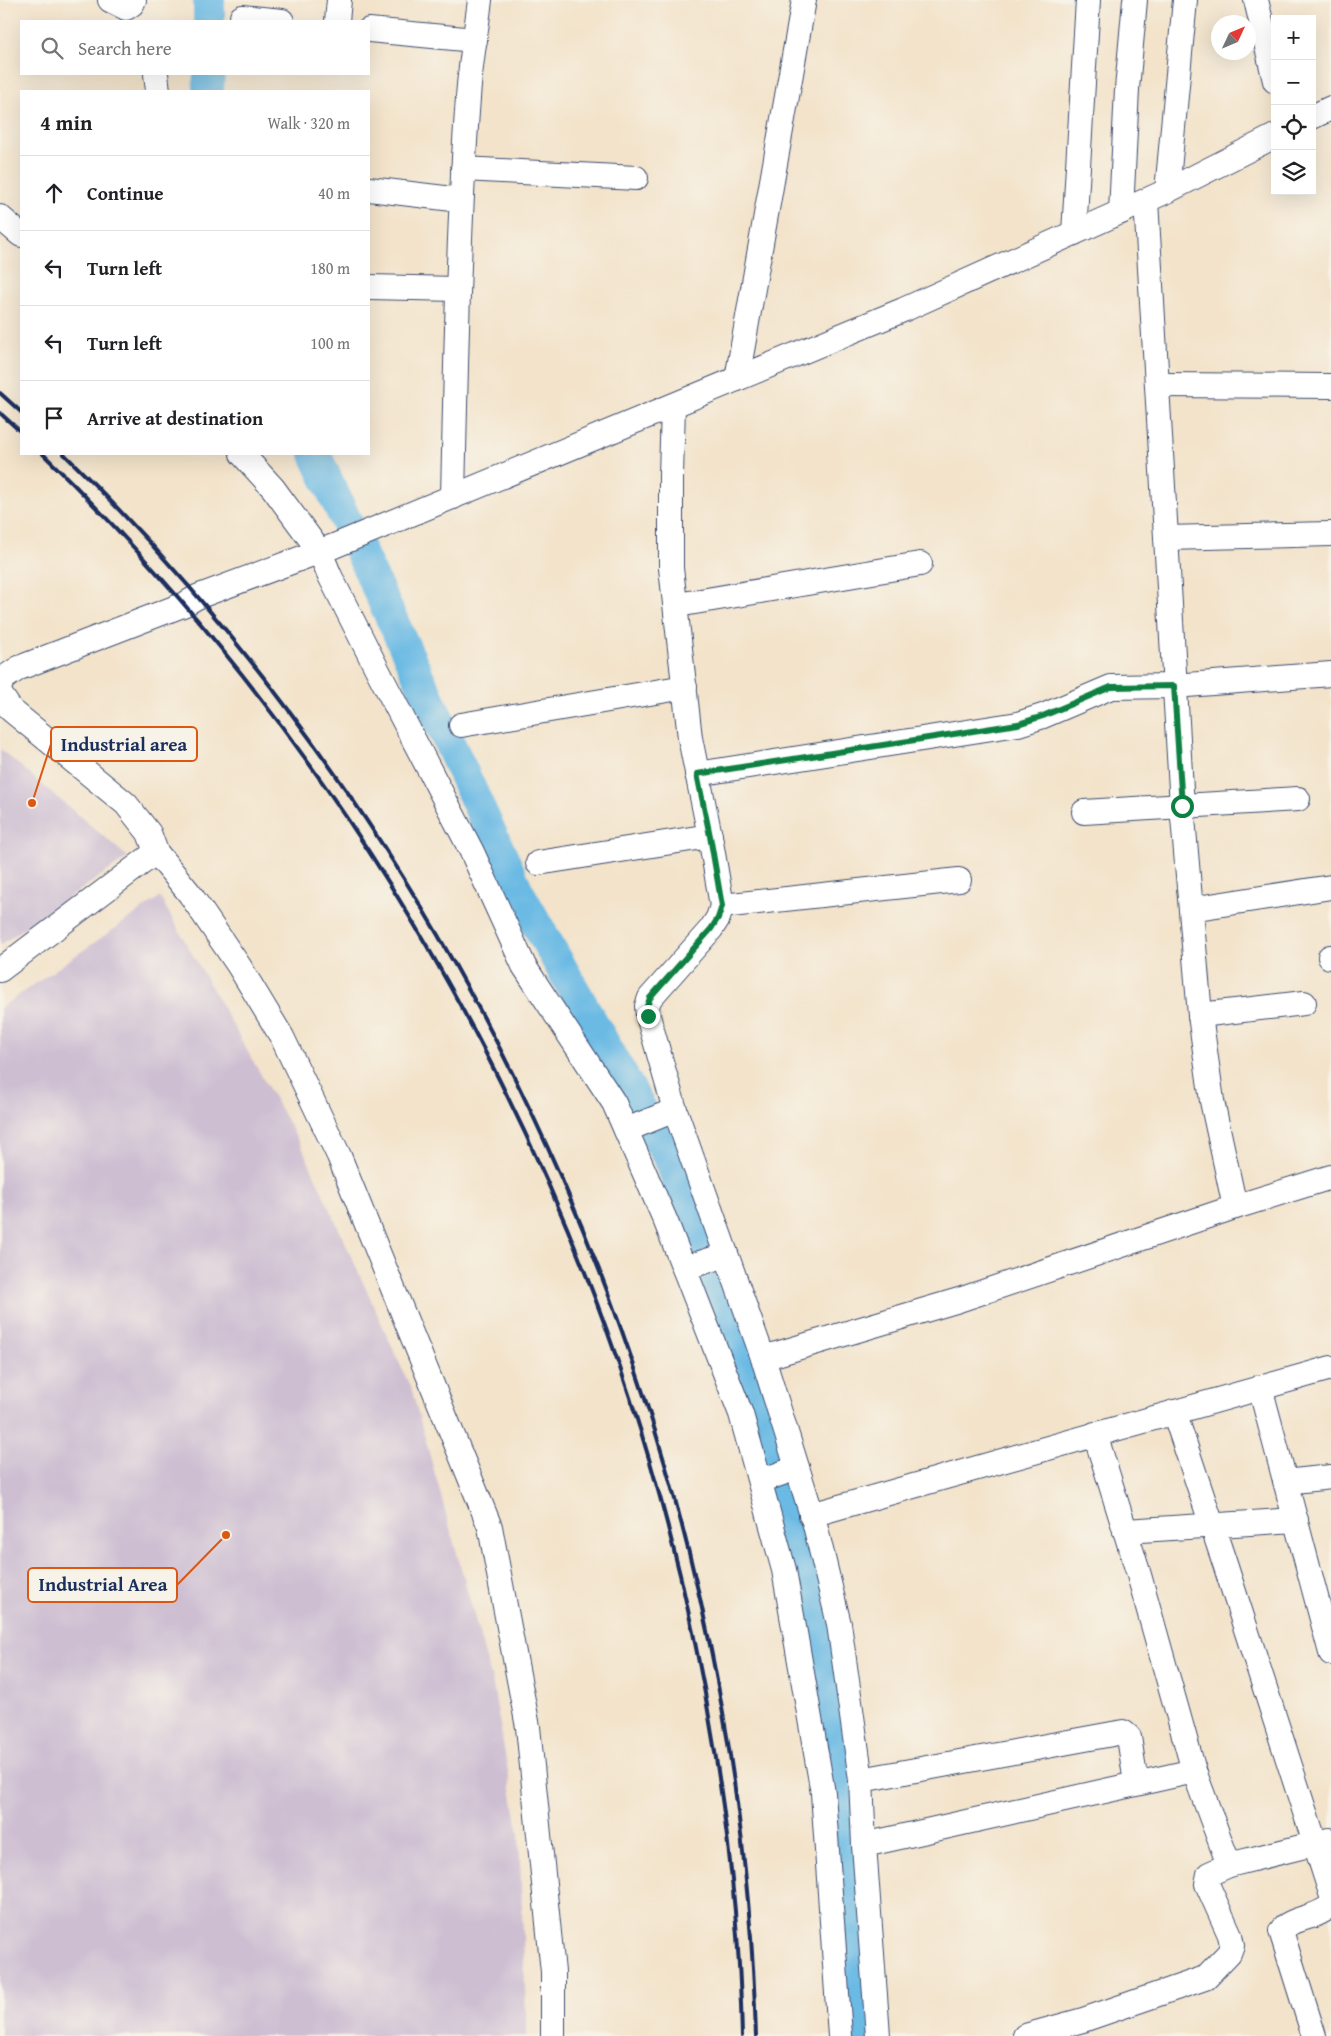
<!DOCTYPE html>
<html lang="en">
<head>
<meta charset="utf-8">
<style>
	body { margin:0; font-family:"Gentium Book Plus",serif; background:#f6f6f6; color:#202124 }
	.controls { position:absolute; right:15px; top:15px; display:grid; overflow:hidden; border-radius:0px; box-shadow:0 5px 20px #0002 }
	.controls button { width:45px; height:45px; display:grid; place-items:center; padding:0; border:0; border-bottom:1px solid #e0e0e0; background:#fff; color:#202124; font:25px sans-serif }
	.compass { position:absolute; left:1211px; top:15px; width:45px; height:45px; border-radius:50%; background:#fff; box-shadow:0 5px 20px #0002; rotate:46deg }
	.stop { position:absolute; width:15px; height:15px; margin:-11px; border:4px solid #0b8043; border-radius:50%; background:#fff }
	.stop.end { background:#0b8043; border-color:#fff; box-shadow:0 1px 5px #0008 }
	.list { margin:0; padding:0; list-style:none }
	h2 { display:flex; justify-content:space-between; align-items:center; height:65px; margin:0; padding:0 20px; font-size:21px }
	h2 small { font-size:16px; font-weight:400; color:#757577 }
	.list li { display:grid; grid-template-columns:32px 1fr auto; gap:15px; align-items:center; box-sizing:border-box; height:75px; padding:0 20px; border-top:1px solid #e0e0e0 }
	.list b { display:block; font-size:19px; white-space:nowrap }
	.list em { font-size:16px; font-style:normal; color:#757577 }
	.icon { flex:none; width:28px; height:28px; fill:none; stroke:currentColor; stroke-width:2; stroke-linecap:round; stroke-linejoin:round }
	.map { position:relative; flex:none; width:1331px; height:2036px; overflow:hidden }
	.search { position:absolute; background:#fff; box-shadow:0 5px 20px #0002; left:20px; top:20px; width:350px; height:55px; display:flex; align-items:center; gap:12px; box-sizing:border-box; padding:0 18px; border-radius:0px; color:#757577; font-size:19px }
	.panel { position:absolute; background:#fff; box-shadow:0 5px 20px #0002; left:20px; top:90px; width:350px; height:365px; border-radius:0px }
	.map>svg:first-child { display:block }
</style>
</head>
<body>
<div class="map">
<svg width="1331" height="2036" viewBox="0 0 1331 2036">
	<rect width="100%" height="100%" fill="#f7f3e8"/>
	<filter id="ink" filterUnits="userSpaceOnUse"><feTurbulence type="fractalNoise" baseFrequency=".02" numOctaves="2"/><feDisplacementMap in="SourceGraphic" scale="10" xChannelSelector="R" yChannelSelector="G"/><feConvolveMatrix kernelMatrix="1 2 1 2 8 2 1 2 1" color-interpolation-filters="sRGB"/></filter>
	<filter id="wash" filterUnits="userSpaceOnUse"><feTurbulence type="fractalNoise" baseFrequency=".0096" numOctaves="4" result="noise"/><feDisplacementMap in="SourceGraphic" scale="20" xChannelSelector="R" yChannelSelector="G"/><feGaussianBlur stdDeviation="1.12" result="paint"/><feColorMatrix in="noise" values="0 0 0 0 0 0 0 0 0 0 0 0 0 0 0 0 0 1.4 0 .05"/><feComposite in="paint" operator="in"/></filter>
	<g filter="url(#wash)">
		<rect width="100%" height="100%" fill="#f3e3ca"/>
		<g fill="#cdbed2">
			<polygon points="0,749 128,857 0,945"/>
			<polygon points="160,897 302,1147 412,1391 492,1680 519,1834 527,2036 0,2036 0,1008"/>
		</g>
		<g fill="none" stroke-linecap="round" stroke-linejoin="round">
			<g stroke="#6abae4" stroke-width="32">
				<polyline points="209,21 209,0"/>
				<polyline points="208,91 209,74"/>
				<polyline points="315,454 518,891 671,1162 756,1397 806,1584 830,1716 845,1882 855,2036"/>
			</g>
		</g>
	</g>
	<g filter="url(#ink)">
		<g fill="none" stroke-linecap="round" stroke-linejoin="round">
			<g stroke="#3b4a6e" stroke-width="26">
				<g id="minor">
					<polyline points="110,0 126,8 132,4 134,0"/>
					<polyline points="1256,0 1275,81"/>
					<polyline points="242,17 282,21"/>
					<polyline points="337,21 339,0"/>
					<polyline points="369,30 475,40"/>
					<polyline points="156,74 158,91"/>
					<polyline points="1312,117 1331,108"/>
					<polyline points="463,169 636,178"/>
					<polyline points="369,189 461,200"/>
					<polyline points="1167,191 1185,0"/>
					<polyline points="1146,201 1182,806 1200,1015 1212,1101 1235,1207"/>
					<polyline points="1121,212 1127,89 1135,0"/>
					<polyline points="0,217 21,235"/>
					<polyline points="1074,233 1088,0"/>
					<polyline points="369,287 457,289"/>
					<polyline points="737,379 804,0"/>
					<polyline points="1157,385 1331,386"/>
					<polyline points="673,406 671,476 671,568 690,738 710,836 722,906 718,918 711,929 650,998 647,1006 648,1016 675,1110 763,1358 815,1525 839,1624 861,1780 864,1845 878,2036"/>
					<polyline points="242,454 273,488 320,552 330,576 377,669 472,852 524,966 614,1103 666,1222 741,1414 784,1570 823,1793 840,2036"/>
					<path d="M 453,497 C 456,364 458,231 468,98 C 470,65 476,33 480,0"/>
					<polyline points="1166,538 1331,534"/>
					<polyline points="677,605 920,564"/>
					<polyline points="0,685 4,678 19,668 185,604 197,597 334,546 903,310 1167,191 1275,136"/>
					<polyline points="0,694 11,710 126,804 149,833 156,852 190,894 239,966 282,1037 339,1156 490,1527 528,1727 553,1972 553,2036"/>
					<polyline points="461,725 685,687"/>
					<polyline points="697,774 1018,724 1043,716 1111,687 1174,686 1331,674"/>
					<polyline points="1084,812 1298,799"/>
					<polyline points="538,863 710,836"/>
					<polyline points="722,906 959,880"/>
					<polyline points="1191,909 1331,887"/>
					<polyline points="1330,957 1331,957"/>
					<polyline points="0,970 156,852"/>
					<polyline points="1200,1015 1304,1003"/>
					<polyline points="626,1130 675,1110"/>
					<polyline points="684,1268 726,1255"/>
					<polyline points="763,1358 959,1300 1235,1207 1331,1177"/>
					<polyline points="1260,1387 1331,1653"/>
					<polyline points="1174,1412 1225,1564 1331,1893"/>
					<polyline points="1095,1434 1139,1575 1194,1771 1229,1865"/>
					<polyline points="760,1481 797,1468"/>
					<polyline points="1285,1482 1331,1477"/>
					<polyline points="811,1515 1331,1368"/>
					<polyline points="1125,1531 1296,1520"/>
					<polyline points="861,1780 1123,1732 1129,1737 1136,1783"/>
					<polyline points="864,1845 1194,1771"/>
					<polyline points="1025,2036 1083,2020 1205,1978 1229,1953 1232,1945 1230,1935 1207,1884 1209,1874 1229,1865 1329,1840"/>
					<path d="M 1314,2036 L 1281,1931 C 1290,1917 1318,1919 1331,1905"/>
				</g>
			</g>
			<use href="#minor" stroke="#fff" stroke-width="24"/>
			<g stroke="#1b2f5e" stroke-width="4">
				<polyline points="0,393 21,412"/>
				<polyline points="0,413 21,432"/>
				<path d="M 43,454 C 399,801 638,1261 715,1752 C 730,1846 740,1941 742,2036"/>
				<path d="M 64,454 C 485,865 739,1448 756,2036"/>
			</g>
		</g>
	</g>
	<g fill="none" stroke-linecap="round" stroke-linejoin="round" filter="url(#ink)">
		<polyline stroke="#0b8043" stroke-width="6" points="648,1016 647,1006 650,998 711,929 718,918 722,906 710,836 697,774 1018,724 1043,716 1111,687 1174,686 1182,806"/>
	</g>
	<path fill="none" stroke="#de5710" stroke-width="2" d="M32 803L51 744M226 1535L177 1585"/>
	<g fill="#de5710" stroke="#f7f3e8" stroke-width="2">
		<circle cx="32" cy="803" r="5"/>
		<circle cx="226" cy="1535" r="5"/>
	</g>
	<g fill="#f7f3e8" stroke="#de5710" stroke-width="2">
		<rect x="51" y="727" width="146" height="34" rx="5"/>
		<rect x="28" y="1568" width="149" height="34" rx="5"/>
	</g>
	<g font-size="19" text-anchor="middle" font-weight="bold" fill="#1b2f5e">
		<text x="124" y="751">Industrial area</text>
		<text x="103" y="1591">Industrial Area</text>
	</g>
</svg>
<div class="controls">
<button>+</button>
<button>−</button>
<button><svg class="icon" aria-label="locate" viewBox="0 0 24 24"><circle cx="12" cy="12" r="6"/><path d="M12 2v4M12 18v4M2 12h4M18 12h4"/></svg></button>
<button><svg class="icon" aria-label="layers" viewBox="0 0 24 24"><path d="M12 4l9 5-9 5-9-5zM3 14l9 5 9-5"/></svg></button>
</div>
<svg class="compass" viewBox="-18 -18 36 36"><path d="M0-13l5 13h-10z" fill="#e53935"/><path d="M0 13l5-13h-10z" fill="#757577"/></svg>
<div class="stop" style="left:1182px;top:806px"></div>
<div class="stop end" style="left:648px;top:1016px"></div>
<div class="search"><svg class="icon" aria-label="search" viewBox="0 0 24 24"><circle cx="10" cy="10" r="6"/><path d="M15 15l6 6"/></svg>Search here</div>
<section class="panel">
<h2>4 min<small>Walk · 320 m</small></h2>
<ul class="list">
<li><svg class="icon" aria-label="ahead" viewBox="0 0 24 24"><path d="M12 20V5M6 11l6-6 6 6"/></svg><div><b>Continue</b></div><em>40 m</em></li>
<li><svg class="icon" aria-label="left" viewBox="0 0 24 24"><path d="M17 20v-9H6M10 6l-5 5 5 5"/></svg><div><b>Turn left</b></div><em>180 m</em></li>
<li><svg class="icon" aria-label="left" viewBox="0 0 24 24"><path d="M17 20v-9H6M10 6l-5 5 5 5"/></svg><div><b>Turn left</b></div><em>100 m</em></li>
<li><svg class="icon" aria-label="arrive" viewBox="0 0 24 24"><path d="M6 21V4h12l-3 4 3 4H6"/></svg><div><b>Arrive at destination</b></div></li>
</ul>
</section>
</div>
</body>
</html>
